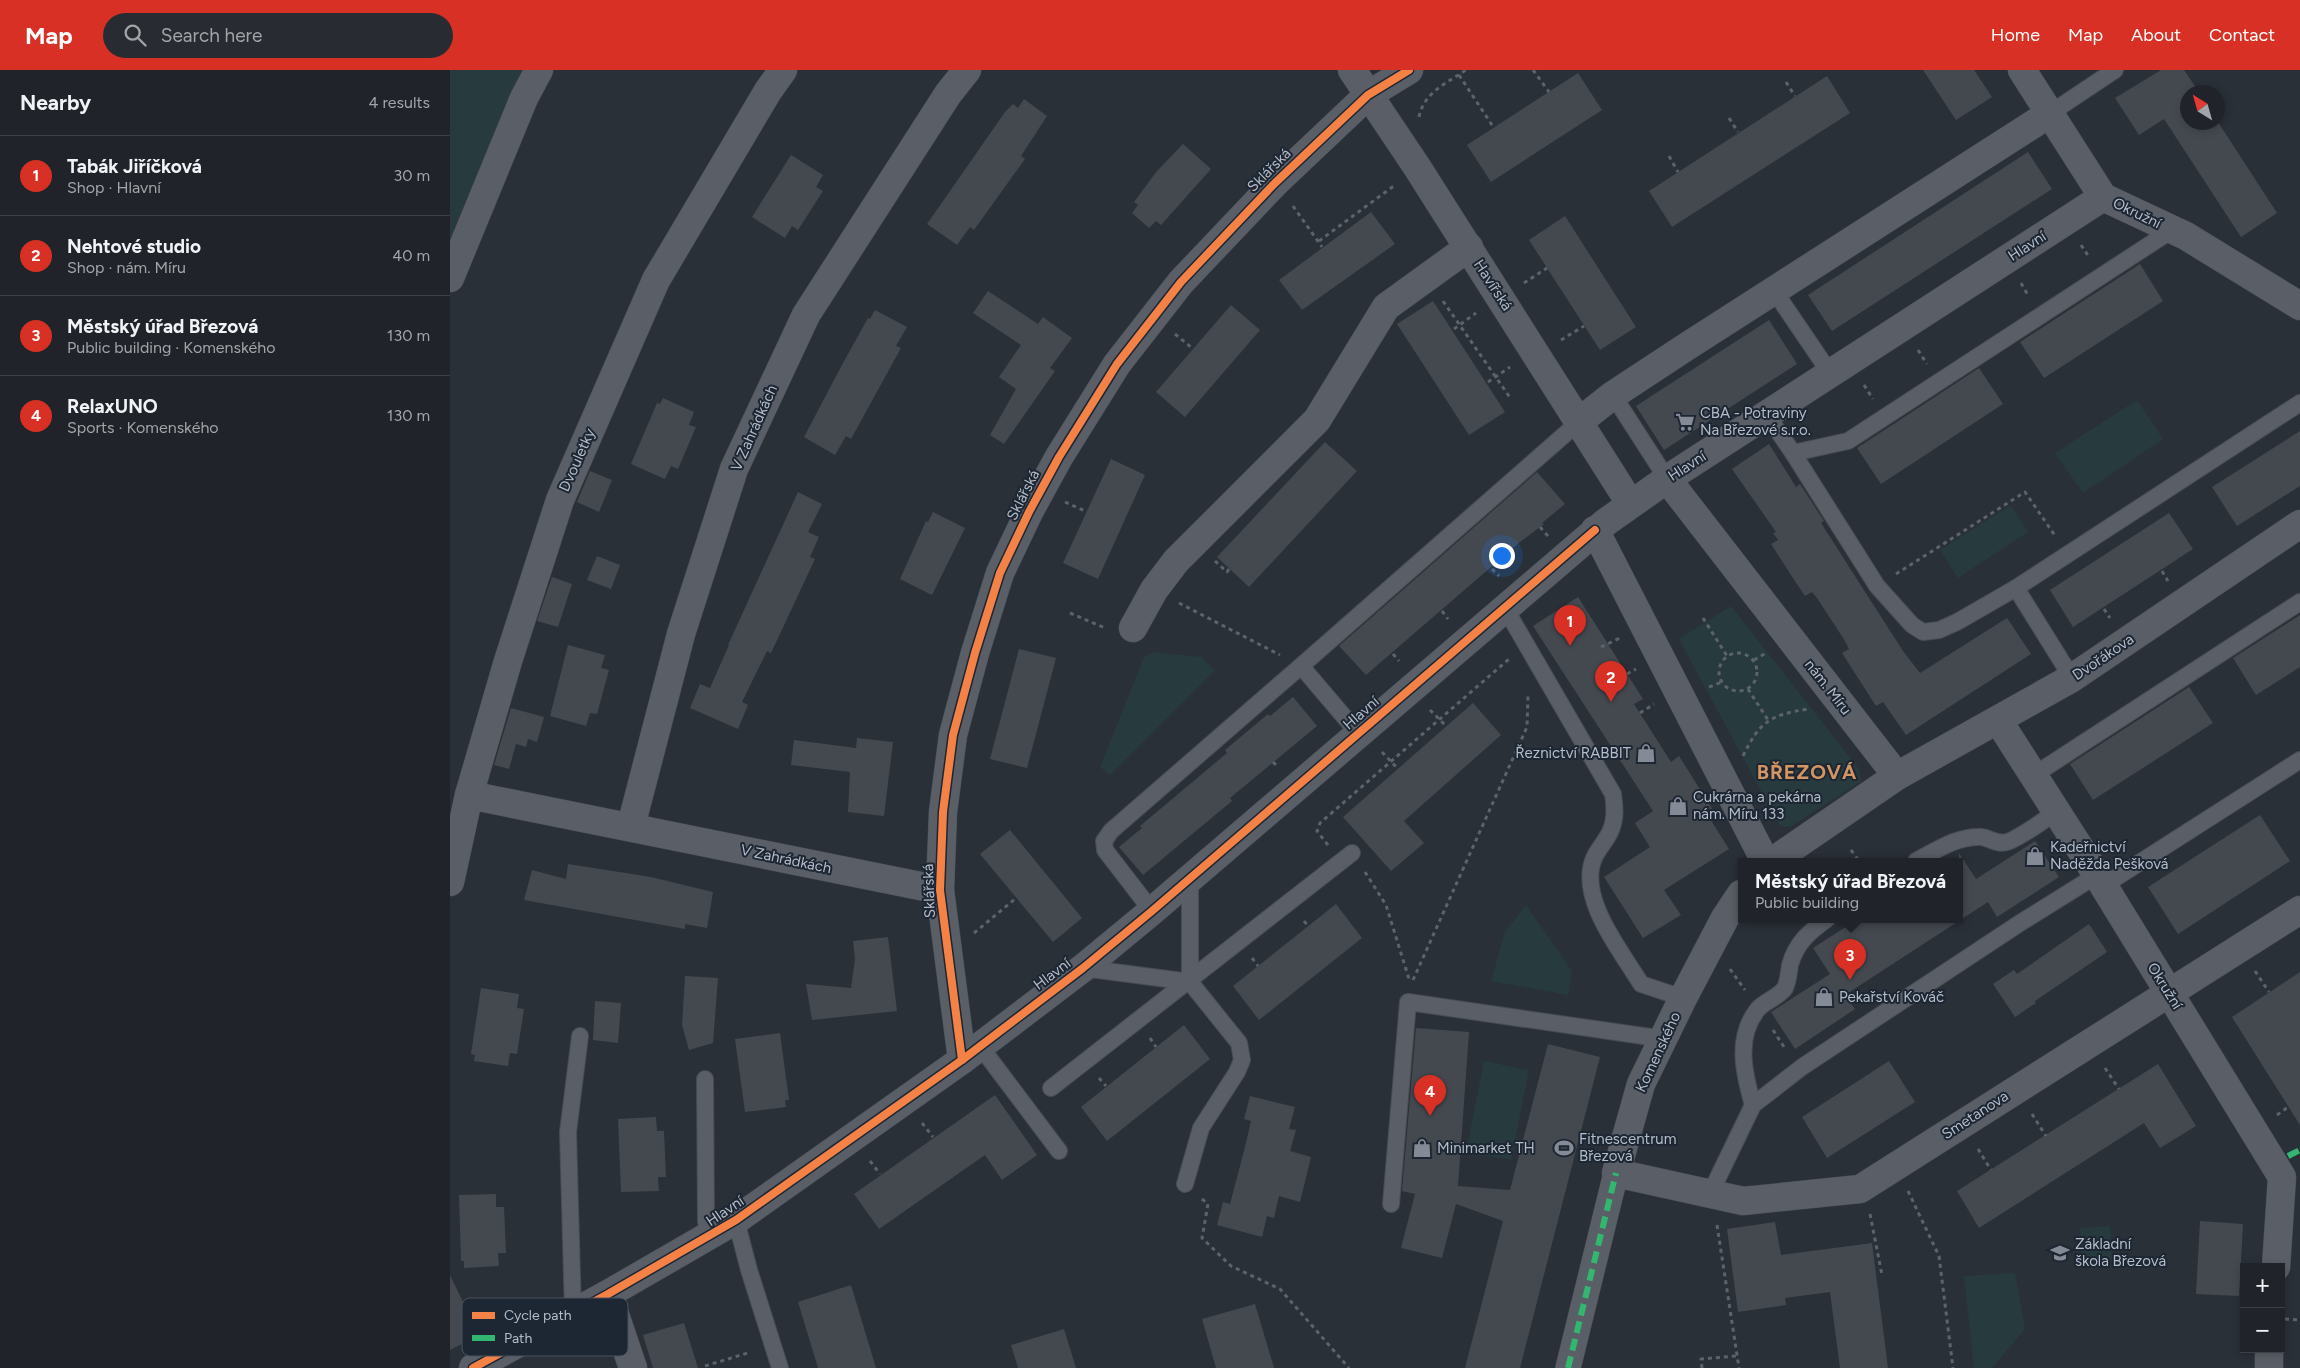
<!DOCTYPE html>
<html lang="en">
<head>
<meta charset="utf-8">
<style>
	body { margin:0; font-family:Figtree,sans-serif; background:#282c32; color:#f1f3f6 }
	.controls { position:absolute; right:15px; bottom:15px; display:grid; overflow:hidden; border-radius:0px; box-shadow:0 2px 8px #0003 }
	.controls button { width:45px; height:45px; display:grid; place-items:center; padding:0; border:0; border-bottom:1px solid #3d4147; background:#20242a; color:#f1f3f6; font:25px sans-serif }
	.compass { position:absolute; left:1730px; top:15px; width:45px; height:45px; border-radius:50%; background:#20242a; box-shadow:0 2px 8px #0003; rotate:323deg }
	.you { position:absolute; left:1051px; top:485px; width:18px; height:18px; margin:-12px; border:4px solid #fff; border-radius:50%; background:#1a73e8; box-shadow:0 0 0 8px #1a73e833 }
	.badge { display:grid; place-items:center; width:32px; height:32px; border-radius:50%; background:#d93025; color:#fff; font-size:16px; font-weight:700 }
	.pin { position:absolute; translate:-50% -41px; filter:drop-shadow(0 1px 2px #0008) }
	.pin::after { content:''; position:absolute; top:26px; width:18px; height:15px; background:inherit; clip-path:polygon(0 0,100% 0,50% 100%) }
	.popup { position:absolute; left:1288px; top:788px; width:225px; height:65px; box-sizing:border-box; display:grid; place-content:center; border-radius:0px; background:#20242a; filter:drop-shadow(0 1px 4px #0005); font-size:16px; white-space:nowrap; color:#a2a4a8 }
	.popup b { font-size:19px; color:#f1f3f6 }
	.popup::after { content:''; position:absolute; left:50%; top:100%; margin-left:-10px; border:10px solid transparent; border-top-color:#20242a }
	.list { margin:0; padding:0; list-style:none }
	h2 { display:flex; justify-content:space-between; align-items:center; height:65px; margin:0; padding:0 20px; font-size:21px }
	h2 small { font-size:16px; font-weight:400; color:#a2a4a8 }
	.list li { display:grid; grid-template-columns:32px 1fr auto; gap:15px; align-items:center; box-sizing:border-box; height:80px; padding:0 20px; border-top:1px solid #3d4147 }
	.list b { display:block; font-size:19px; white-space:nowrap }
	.list p { margin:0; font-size:16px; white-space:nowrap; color:#a2a4a8 }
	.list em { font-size:16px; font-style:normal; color:#a2a4a8 }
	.icon { flex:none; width:28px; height:28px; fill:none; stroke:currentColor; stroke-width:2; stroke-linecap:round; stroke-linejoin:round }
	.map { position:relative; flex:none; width:1850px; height:1298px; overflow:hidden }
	header { display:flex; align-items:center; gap:30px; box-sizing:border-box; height:70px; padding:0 25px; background:#d93025; color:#fff }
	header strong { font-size:24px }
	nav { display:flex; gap:28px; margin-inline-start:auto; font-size:18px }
	.search { width:350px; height:45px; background:#282c32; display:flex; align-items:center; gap:12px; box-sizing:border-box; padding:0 18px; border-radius:28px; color:#a2a4a8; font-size:19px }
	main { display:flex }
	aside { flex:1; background:#20242a }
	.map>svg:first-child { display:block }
</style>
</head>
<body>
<header>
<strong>Map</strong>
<div class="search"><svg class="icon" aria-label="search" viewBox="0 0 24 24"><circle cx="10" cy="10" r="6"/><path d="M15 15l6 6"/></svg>Search here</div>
<nav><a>Home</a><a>Map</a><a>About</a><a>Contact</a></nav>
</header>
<main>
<aside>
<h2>Nearby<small>4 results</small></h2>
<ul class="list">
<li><span class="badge">1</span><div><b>Tabák Jiříčková</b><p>Shop · Hlavní</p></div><em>30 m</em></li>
<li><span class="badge">2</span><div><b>Nehtové studio</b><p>Shop · nám. Míru</p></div><em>40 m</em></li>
<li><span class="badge">3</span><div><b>Městský úřad Březová</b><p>Public building · Komenského</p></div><em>130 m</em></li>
<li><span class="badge">4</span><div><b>RelaxUNO</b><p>Sports · Komenského</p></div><em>130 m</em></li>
</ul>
</aside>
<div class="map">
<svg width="1850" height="1298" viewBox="0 0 1850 1298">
	<rect width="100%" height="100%" fill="#2a3038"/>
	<g fill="#273a3e">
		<polygon points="0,0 78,0 17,128 0,177"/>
		<polygon points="1687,330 1713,369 1633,423 1605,383"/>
		<polygon points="1561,435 1578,462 1508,508 1490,480"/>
		<polygon points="1281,536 1409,699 1412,711 1340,757 1330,756 1229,569"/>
		<polygon points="704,582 751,587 765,600 660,705 650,697 694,587"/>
		<polygon points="1076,835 1122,901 1118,925 1041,911 1055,862"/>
		<polygon points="1034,991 1079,1000 1061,1090 1016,1082"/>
		<polygon points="1660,1156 1662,1189 1632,1191 1630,1158"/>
		<polygon points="1565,1203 1575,1259 1542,1298 1524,1298 1514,1206"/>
	</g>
	<g fill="#444950">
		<polygon points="1473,0 1524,0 1542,27 1506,50"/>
		<polygon points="1711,0 1734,0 1749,22 1738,22 1738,52 1768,52 1827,143 1791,167 1714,49 1689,65 1665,28"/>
		<polygon points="1128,3 1152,40 1041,112 1017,75"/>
		<polygon points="1377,6 1400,43 1222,157 1199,121"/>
		<polygon points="574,29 597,46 571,86 575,89 524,160 520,157 507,175 477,154 555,42 563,34 568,38"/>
		<polygon points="733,74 761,99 711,155 706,151 699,158 682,143 688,135 684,132 707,101"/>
		<polygon points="1578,82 1602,119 1382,261 1358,225"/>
		<polygon points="341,85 373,105 366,117 373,121 348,160 342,156 335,168 302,147"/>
		<polygon points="921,142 945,174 852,240 829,210"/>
		<polygon points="1115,146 1186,257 1150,280 1079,170"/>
		<polygon points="1690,194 1713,231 1594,308 1570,272"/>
		<polygon points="538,221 588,254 593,247 622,268 600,298 605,301 554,374 540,365 566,319 549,307 571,275 523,243"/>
		<polygon points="983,231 1055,342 1019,365 947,254"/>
		<polygon points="781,235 810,260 735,347 706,322"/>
		<polygon points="425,240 457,257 446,276 451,278 401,369 396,366 385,385 354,367 393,293 418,248 420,249"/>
		<polygon points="1319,250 1347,294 1214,380 1186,336"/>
		<polygon points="1529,298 1553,334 1431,414 1407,378"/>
		<polygon points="213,328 244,342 239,355 246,357 228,399 221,396 215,409 181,394 207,333 210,334"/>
		<polygon points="1850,361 1850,416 1787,456 1762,417"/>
		<polygon points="875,372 907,401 799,517 767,487"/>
		<polygon points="1319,374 1346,417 1350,414 1374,451 1371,453 1453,581 1470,603 1557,548 1581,584 1456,665 1433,632 1426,636 1392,583 1399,579 1395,571 1367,528 1362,522 1355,526 1337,499 1321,474 1328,470 1323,463 1326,462 1282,399"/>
		<polygon points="661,389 695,405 648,509 613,493"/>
		<polygon points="140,401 162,410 149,442 127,432"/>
		<polygon points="1087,402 1115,434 1092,453 1094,454 1070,472 916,605 889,576"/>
		<polygon points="348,422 372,434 358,462 369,467 360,487 365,489 321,583 317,581 292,632 298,635 288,659 240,638 250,614 260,618 279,575 278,575"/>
		<polygon points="483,442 515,458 482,525 450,509 476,451 478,452"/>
		<polygon points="1719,443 1743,479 1623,557 1600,520"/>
		<polygon points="147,486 170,495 161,519 137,510"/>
		<polygon points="102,507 122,514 108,557 87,551"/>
		<polygon points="1128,527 1193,629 1184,634 1221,692 1229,686 1263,740 1257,744 1279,779 1214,820 1231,845 1193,868 1154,807 1200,777 1185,753 1203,741 1083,556"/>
		<polygon points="1850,545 1850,597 1806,625 1783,588"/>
		<polygon points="118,575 155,585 151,598 159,600 147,644 140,643 136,656 100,646"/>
		<polygon points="569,579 606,588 577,698 540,689"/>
		<polygon points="1739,617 1763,653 1643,730 1620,694"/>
		<polygon points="843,627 867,656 780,728 782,731 693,805 669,777 692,758 690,756 777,683 775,680 818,644 820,646"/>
		<polygon points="1023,633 1051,665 954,751 974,773 941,801 893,747"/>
		<polygon points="61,638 94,647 87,672 78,669 76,677 66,674 59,699 44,695"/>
		<polygon points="407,668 443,672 434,746 398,742 400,702 341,695 344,670 406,678"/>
		<polygon points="1810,745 1840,791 1728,864 1698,817"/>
		<polygon points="560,760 632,848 603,872 530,784"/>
		<polygon points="1585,771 1609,807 1547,847 1538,832 1395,925 1405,939 1345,979 1321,942 1380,904 1363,878 1408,849 1509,849 1509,783 1526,809"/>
		<polygon points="118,794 201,807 263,822 257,858 235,854 235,859 74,830 82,800 116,809"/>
		<polygon points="886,834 912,868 809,950 783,916"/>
		<polygon points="1639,854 1657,882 1585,931 1586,933 1565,947 1543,914 1564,900 1567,904"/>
		<polygon points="438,867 447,941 362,950 356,914 401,918 405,889 403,871"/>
		<polygon points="1850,902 1850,1055 1782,947"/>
		<polygon points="235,906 268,908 263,973 239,980 232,955"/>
		<polygon points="31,918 69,924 67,938 74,939 67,984 60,983 58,996 24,991 25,985 21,984"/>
		<polygon points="145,931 171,933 168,973 143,970"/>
		<polygon points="734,955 760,989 657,1071 631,1037"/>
		<polygon points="966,958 1019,962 1008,1116 1060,1120 1098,974 1150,987 1070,1298 1015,1298 1053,1151 1006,1134 992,1188 951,1178 965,1124 952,1121"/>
		<polygon points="330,963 339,1030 335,1030 336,1037 295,1042 285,969"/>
		<polygon points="1439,991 1465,1032 1377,1088 1352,1047"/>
		<polygon points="1708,994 1746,1056 1710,1078 1694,1053 1529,1158 1507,1121"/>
		<polygon points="545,1025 587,1085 552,1110 535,1085 429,1159 404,1124"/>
		<polygon points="800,1026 845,1037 839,1059 846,1060 840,1081 861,1087 850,1132 829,1126 824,1148 817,1146 812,1167 767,1155 773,1132 780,1134 795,1077 801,1051 794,1049"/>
		<polygon points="206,1047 207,1061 214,1061 216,1107 208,1107 209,1121 171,1122 168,1049"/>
		<polygon points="46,1124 46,1137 54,1137 56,1183 48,1183 49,1196 14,1198 14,1191 11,1191 9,1125"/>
		<polygon points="1750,1151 1793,1154 1789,1226 1746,1224"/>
		<polygon points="1325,1152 1331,1185 1422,1173 1438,1298 1390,1298 1380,1222 1335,1228 1336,1235 1288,1242 1277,1159"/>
		<polygon points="0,1205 29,1265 0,1280"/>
		<polygon points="401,1215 426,1298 368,1298 348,1232"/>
		<polygon points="805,1234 824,1298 766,1298 752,1249"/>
		<polygon points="234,1253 248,1298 203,1298 193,1265"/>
		<polygon points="614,1259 626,1298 568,1298 561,1275"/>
	</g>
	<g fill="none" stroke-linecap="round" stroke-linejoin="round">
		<g stroke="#484c53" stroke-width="18">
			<g id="service">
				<polyline points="1599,44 1665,0"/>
				<polyline points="1325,222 1380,303"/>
				<polyline points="1163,325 1217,409"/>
				<polyline points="1317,345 1343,383 1427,516 1462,555 1473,562 1489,560 1507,552 1566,518 1850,333"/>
				<polyline points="1343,383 1398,371 1722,160"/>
				<polyline points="1566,518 1622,608"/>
				<path d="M 1055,538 L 1163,724 C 1165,737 1166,750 1160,762 C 1156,771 1148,779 1144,788 C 1127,828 1172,882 1191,914 L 1233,928"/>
				<polyline points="908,663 851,596 1130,351"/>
				<polyline points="1584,705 1850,532"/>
				<path d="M 1466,791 C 1487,780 1507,766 1531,767 C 1540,768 1547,775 1557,772 C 1572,767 1593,750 1607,742"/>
				<polyline points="1653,816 1850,690"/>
				<polyline points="702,841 655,780 654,771 661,761 851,596"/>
				<polyline points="633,898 740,912"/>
				<polyline points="530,976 609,1081"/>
				<polyline points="255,1009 256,1152 261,1167"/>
				<polyline points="601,1018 902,783"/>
				<path d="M 1303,1035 C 1294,1004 1285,967 1308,939 C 1315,931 1329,927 1335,918 C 1338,912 1339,902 1340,895 C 1346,873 1359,862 1377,849"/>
				<polyline points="735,1114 751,1058 787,1002 792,990 789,973 740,912 740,809"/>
				<polyline points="1260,1124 1303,1035 1352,997 1570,853 1647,805"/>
				<polyline points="941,1134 958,932 1214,969"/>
				<polyline points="286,1150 299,1200 330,1298"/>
				<polyline points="123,1243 118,1062 130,966"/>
			</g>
		</g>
		<g stroke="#484c53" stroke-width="26">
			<polyline id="pedestrian" points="1118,1298 1166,1103"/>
		</g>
		<g stroke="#484c53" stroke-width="29">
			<g id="minor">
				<polyline points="902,0 967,97 1180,433"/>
				<polyline points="1572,0 1653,127 1736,166 1850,236"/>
				<polyline points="0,208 74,28 89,0"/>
				<polyline points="1130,351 1163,325 1236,277 1599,44"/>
				<polyline points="1217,409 1447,706"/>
				<polyline points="1145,460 1315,791"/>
				<polyline points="683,558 704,520 726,491 867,350 936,237 1019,177"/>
				<polyline points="1548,650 1647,805 1832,1107 1826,1197"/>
				<polyline points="19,725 490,820"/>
				<polyline points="181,756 231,564 284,399 356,245 498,24 517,0"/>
				<polyline points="1323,791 1447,706 1622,608 1850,454"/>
				<polyline points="0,812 19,725 58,591 110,430 206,210 318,21 333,0"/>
				<polyline points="1291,824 1275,848 1233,928 1191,1014 1166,1103 1293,1131 1410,1119 1850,840"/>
				<polyline points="512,990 490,820 493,742 503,665 525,583 550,503 579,442 609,387 667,294 731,212 825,113 918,25 959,0"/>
				<polyline points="158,1224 183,1298"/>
				<polyline points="23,1298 158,1224 286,1150 512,990 633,898 702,841 1156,452 1217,409 1653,127"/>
				<polyline points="1819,1298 1819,1279"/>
			</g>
		</g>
		<g stroke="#5d636a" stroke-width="3" stroke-dasharray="4 4" stroke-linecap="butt">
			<polyline points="1083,0 1099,22"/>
			<polyline points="1009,5 1044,58"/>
			<polyline points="1336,12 1345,26"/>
			<path d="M 969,47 C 974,22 997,13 1016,0"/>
			<polyline points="1279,48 1288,62"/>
			<polyline points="1219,86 1228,102"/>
			<polyline points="843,136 872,177"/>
			<polyline points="869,171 945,115"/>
			<polyline points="1631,175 1639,187"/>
			<polyline points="1074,213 1097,198"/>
			<polyline points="1571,213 1579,227"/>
			<polyline points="993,231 1061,329"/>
			<polyline points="1004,259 1026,243"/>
			<polyline points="725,264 742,278"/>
			<polyline points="1111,270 1134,256"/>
			<polyline points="1468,280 1477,294"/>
			<polyline points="1038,312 1060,297"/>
			<polyline points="1414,315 1423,329"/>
			<polyline points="615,432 635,441"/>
			<polyline points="1090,457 1098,466"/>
			<polyline points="765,491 777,502 779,499"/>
			<polyline points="1042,499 1049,506"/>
			<polyline points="1712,501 1718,511"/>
			<polyline points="1446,504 1575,422 1606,467"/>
			<polyline points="729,533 830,585"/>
			<polyline points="1654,539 1660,548"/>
			<polyline points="992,541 998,549"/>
			<polyline points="620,543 655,558"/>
			<polyline points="1253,548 1277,586"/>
			<polyline points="1151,577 1170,568"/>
			<circle cx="1288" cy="602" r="19"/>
			<polyline points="943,584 949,591"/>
			<polyline points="1304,590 1316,583"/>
			<polyline points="1177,604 1186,599"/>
			<polyline points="1259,617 1272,612"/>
			<polyline points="1298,619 1318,650"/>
			<polyline points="980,640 996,656"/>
			<polyline points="1190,643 1204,634"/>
			<polyline points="932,682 948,699"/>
			<path d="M 1293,686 C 1310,651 1320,645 1358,639"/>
			<polyline points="823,692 828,697"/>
			<polyline points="878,775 867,761 870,753 1059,589"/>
			<polyline points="1401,780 1409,791"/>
			<polyline points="915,802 936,835 959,909"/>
			<polyline points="854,851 858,856"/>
			<polyline points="524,863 565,829"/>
			<polyline points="802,888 808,896"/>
			<polyline points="1280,899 1295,920"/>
			<polyline points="1805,901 1819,922"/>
			<polyline points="963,910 1077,657 1078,625"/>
			<polyline points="1323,960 1336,980"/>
			<polyline points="700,968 706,977"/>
			<polyline points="1655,998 1669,1019"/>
			<polyline points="649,1008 656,1016"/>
			<polyline points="1582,1044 1596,1066"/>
			<polyline points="1827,1045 1838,1037"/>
			<polyline points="472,1053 483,1067"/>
			<polyline points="1528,1079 1541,1100"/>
			<polyline points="420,1091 430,1104"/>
			<polyline points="1458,1121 1489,1186 1503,1298"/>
			<polyline points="752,1129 758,1134 752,1168 781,1196 830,1219 899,1298"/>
			<polyline points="1420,1144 1432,1205"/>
			<polyline points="1267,1155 1289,1298"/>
			<polyline points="1835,1249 1850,1250"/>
			<polyline points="255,1296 301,1282"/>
			<polyline points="1252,1298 1251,1289 1286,1286"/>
		</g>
		<use href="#service" stroke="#5a5e66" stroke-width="16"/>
		<use href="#pedestrian" stroke="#5a5e66" stroke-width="25"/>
		<use href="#minor" stroke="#5a5e66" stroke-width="28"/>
		<g stroke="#33b770" stroke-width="6" stroke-dasharray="12 6" stroke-linecap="butt">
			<polyline points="1838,1086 1850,1080"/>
			<polyline points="1118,1298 1166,1103"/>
		</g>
		<g stroke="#1d2633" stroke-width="11">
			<g id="cycleway">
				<polyline points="512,990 490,820 493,742 503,665 525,583 550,503 579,442 609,387 667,294 731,212 825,113 918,25 959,0"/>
				<polyline points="23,1298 158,1224 286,1150 512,990 633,898 702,841 1145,460"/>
			</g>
		</g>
		<use href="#cycleway" stroke="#f48246" stroke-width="8"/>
	</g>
	<defs>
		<g id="supermarket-bare" transform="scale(1.5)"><path d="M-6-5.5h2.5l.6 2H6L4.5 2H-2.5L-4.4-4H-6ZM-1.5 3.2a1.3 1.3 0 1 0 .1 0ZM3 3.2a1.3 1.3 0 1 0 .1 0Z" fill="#848b96" stroke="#1d2633" stroke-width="2.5" paint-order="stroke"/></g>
		<g id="shop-bare" transform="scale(1.5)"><path d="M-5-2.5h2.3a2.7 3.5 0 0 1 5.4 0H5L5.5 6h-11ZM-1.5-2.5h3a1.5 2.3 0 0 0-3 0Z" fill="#848b96" stroke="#1d2633" stroke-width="2.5" paint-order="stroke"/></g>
		<g id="stadium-bare" transform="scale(1.5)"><path d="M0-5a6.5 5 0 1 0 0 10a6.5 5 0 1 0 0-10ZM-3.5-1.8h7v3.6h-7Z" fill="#848b96" stroke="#1d2633" stroke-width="2.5" paint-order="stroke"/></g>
		<g id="school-bare" transform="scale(1.5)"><path d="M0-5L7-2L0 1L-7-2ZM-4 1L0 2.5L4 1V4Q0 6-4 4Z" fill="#848b96" stroke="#1d2633" stroke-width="2.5" paint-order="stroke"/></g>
	</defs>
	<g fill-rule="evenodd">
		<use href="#supermarket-bare" x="1235" y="352"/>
		<use href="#shop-bare" x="1196" y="683"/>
		<use href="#shop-bare" x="1228" y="736"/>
		<use href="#shop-bare" x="1585" y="786"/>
		<use href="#shop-bare" x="1374" y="927"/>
		<use href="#shop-bare" x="972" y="1078"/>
		<use href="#stadium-bare" x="1114" y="1078"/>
		<use href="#school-bare" x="1610" y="1183"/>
	</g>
	<g text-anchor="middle" stroke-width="4" stroke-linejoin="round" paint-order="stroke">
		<g font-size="15" fill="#b4bcc9" stroke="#1d2633">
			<text transform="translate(819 100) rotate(-45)" y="5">Sklářská</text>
			<text transform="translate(1687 143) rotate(26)" y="5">Okružní</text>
			<text transform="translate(1577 176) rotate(-33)" y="5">Hlavní</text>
			<text transform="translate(1043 215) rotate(57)" y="5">Havířská</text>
			<text transform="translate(304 358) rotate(-66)" y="5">V Zahrádkách</text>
			<text transform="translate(127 390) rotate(-66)" y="5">Dvouletky</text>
			<text transform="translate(1237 396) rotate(-33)" y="5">Hlavní</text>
			<text transform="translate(573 425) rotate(-63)" y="5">Sklářská</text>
			<text transform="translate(1653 587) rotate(-34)" y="5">Dvořákova</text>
			<text transform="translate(1378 617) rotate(52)" y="5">nám. Míru</text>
			<text transform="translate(911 643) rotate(-41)" y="5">Hlavní</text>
			<text transform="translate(336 789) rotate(12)" y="5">V Zahrádkách</text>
			<text transform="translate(479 821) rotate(-92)" y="5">Sklářská</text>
			<text transform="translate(602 904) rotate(-37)" y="5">Hlavní</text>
			<text transform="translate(1715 916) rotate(58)" y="5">Okružní</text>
			<text transform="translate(1208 982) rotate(-65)" y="5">Komenského</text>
			<text transform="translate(1525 1045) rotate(-33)" y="5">Smetanova</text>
			<text transform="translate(275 1141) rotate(-34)" y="5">Hlavní</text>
		</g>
		<g font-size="15" fill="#b4bcc9" stroke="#1d2633" text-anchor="start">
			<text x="1250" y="348">CBA - Potraviny<tspan x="1250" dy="17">Na Březové s.r.o.</tspan></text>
			<text x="1181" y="688" text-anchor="end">Řeznictví RABBIT</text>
			<text x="1243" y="732">Cukrárna a pekárna<tspan x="1243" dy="17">nám. Míru 133</tspan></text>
			<text x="1600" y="782">Kadeřnictví<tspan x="1600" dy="17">Naděžda Pešková</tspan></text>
			<text x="1389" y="932">Pekařství Kováč</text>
			<text x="1129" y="1074">Fitnescentrum<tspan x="1129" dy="17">Březová</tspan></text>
			<text x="987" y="1083">Minimarket TH</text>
			<text x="1625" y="1179">Základní<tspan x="1625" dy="17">škola Březová</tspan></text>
		</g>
		<g font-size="20" font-weight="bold" letter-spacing="1" fill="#d59563" stroke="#1d2633">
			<text x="1357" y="709">BŘEZOVÁ</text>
		</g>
	</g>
	<rect x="12" y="1228" width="166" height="58" rx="8" fill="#1d2633" stroke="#4a5360" stroke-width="1"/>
	<rect x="22" y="1242" width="23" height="7" fill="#f48246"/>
	<rect x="22" y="1265" width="23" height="6" fill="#33b770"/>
	<g font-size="14" fill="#b4bcc9">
		<text x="54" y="1250">Cycle path</text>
		<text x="54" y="1273">Path</text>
	</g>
</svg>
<div class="controls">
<button>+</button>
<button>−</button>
</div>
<svg class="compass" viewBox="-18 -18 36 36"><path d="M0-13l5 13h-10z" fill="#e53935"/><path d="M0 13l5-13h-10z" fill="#a2a4a8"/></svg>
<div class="you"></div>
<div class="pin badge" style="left:1120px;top:576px">1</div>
<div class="pin badge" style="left:1161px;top:632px">2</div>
<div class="pin badge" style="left:1400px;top:910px">3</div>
<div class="popup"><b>Městský úřad Březová</b>Public building</div>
<div class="pin badge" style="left:980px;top:1046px">4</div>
</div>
</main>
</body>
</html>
